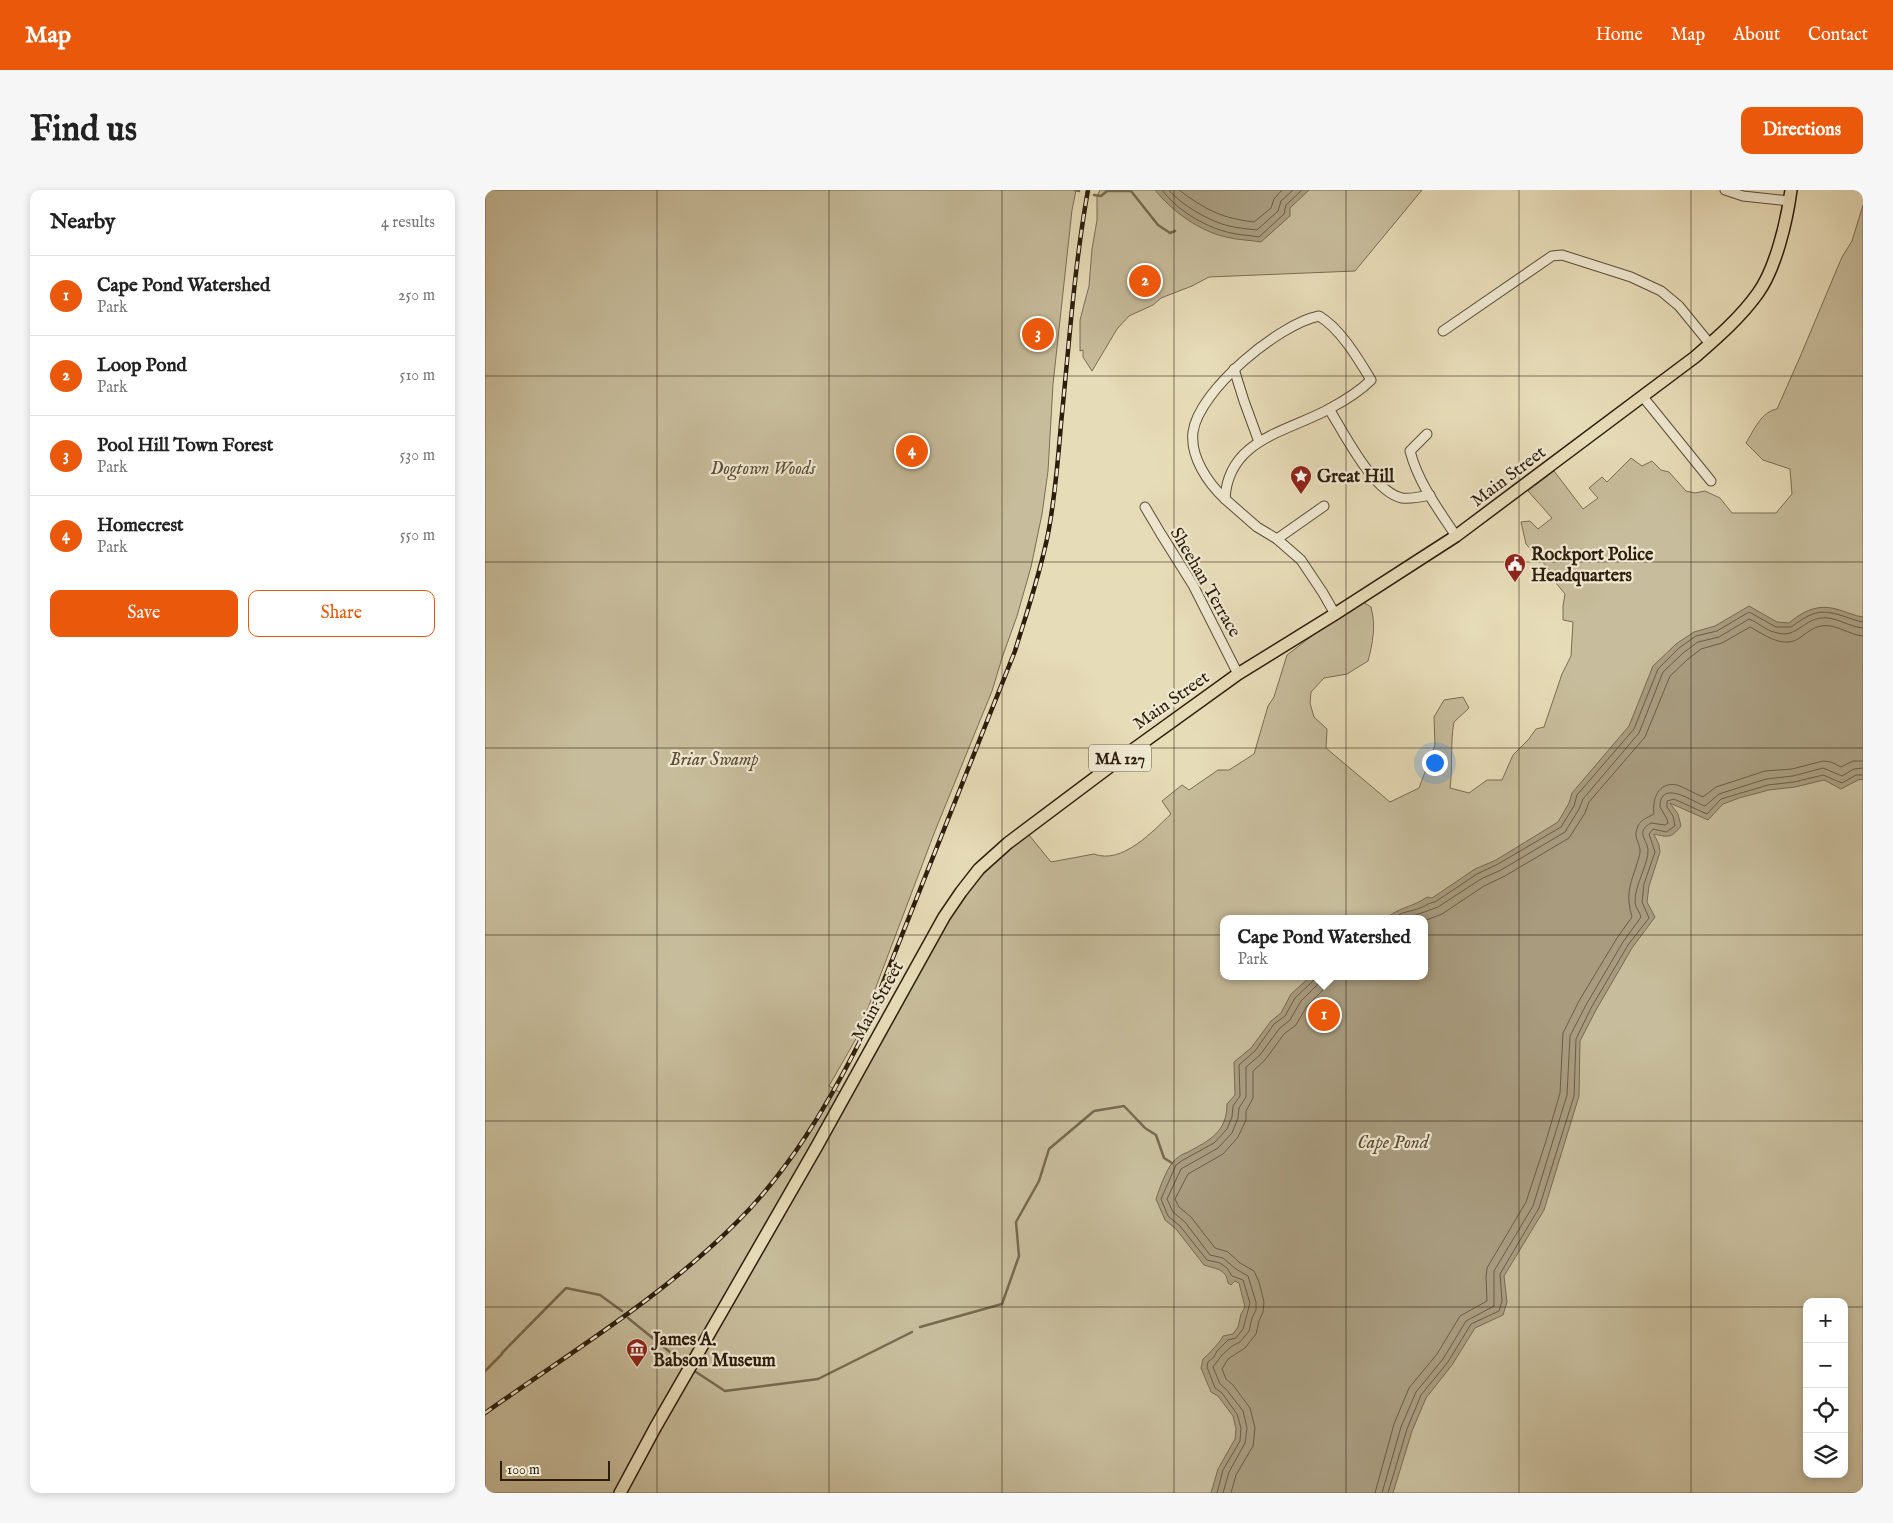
<!DOCTYPE html>
<html lang="en">
<head>
<meta charset="utf-8">
<style>
	body { margin:0; font-family:"IM FELL English",serif; background:#f6f6f6; color:#222 }
	.controls { position:absolute; right:15px; bottom:15px; display:grid; overflow:hidden; border-radius:10px; box-shadow:0 2px 8px #0003 }
	.controls button { width:45px; height:45px; display:grid; place-items:center; padding:0; border:0; border-bottom:1px solid #e0e0e0; background:#fff; color:#222; font:25px sans-serif }
	.scale { position:absolute; left:15px; bottom:12px; width:110px; box-sizing:border-box; padding-left:5px; border:2px solid #2d1d0c; border-top:0; font-size:14px; line-height:18px; white-space:nowrap; color:#2d1d0c; -webkit-text-stroke:4px #efe8d1; paint-order:stroke }
	.you { position:absolute; left:949px; top:572px; width:18px; height:18px; margin:-12px; border:4px solid #fff; border-radius:50%; background:#1a73e8; box-shadow:0 0 0 8px #1a73e833 }
	.badge { display:grid; place-items:center; width:32px; height:32px; border-radius:50%; background:#ea580c; color:#fff; font-size:16px; font-weight:700 }
	.pin { position:absolute; translate:-50% -50%; border:2px solid #fff; box-shadow:0 1px 5px #0006 }
	.popup { position:absolute; left:735px; top:725px; width:208px; height:65px; box-sizing:border-box; display:grid; place-content:center; border-radius:10px; background:#fff; filter:drop-shadow(0 1px 4px #0005); font-size:16px; white-space:nowrap; color:#767676 }
	.popup b { font-size:19px; color:#222 }
	.popup::after { content:''; position:absolute; left:50%; top:100%; margin-left:-10px; border:10px solid transparent; border-top-color:#fff }
	.list { margin:0; padding:0; list-style:none }
	h2 { display:flex; justify-content:space-between; align-items:center; height:65px; margin:0; padding:0 20px; font-size:21px }
	h2 small { font-size:16px; font-weight:400; color:#767676 }
	.list li { display:grid; grid-template-columns:32px 1fr auto; gap:15px; align-items:center; box-sizing:border-box; height:80px; padding:0 20px; border-top:1px solid #e0e0e0 }
	.list b { display:block; font-size:19px; white-space:nowrap }
	.list p { margin:0; font-size:16px; white-space:nowrap; color:#767676 }
	.list em { font-size:16px; font-style:normal; color:#767676 }
	.actions { display:flex; gap:10px; padding:15px 20px }
	.actions a { flex:1; padding:11px 0; border:1px solid #ea580c; border-radius:10px; text-align:center; font-size:18px; color:#ea580c }
	.actions .main { background:#ea580c; color:#fff }
	.icon { flex:none; width:28px; height:28px; fill:none; stroke:currentColor; stroke-width:2; stroke-linecap:round; stroke-linejoin:round }
	.map { position:relative; flex:none; width:1378px; height:1303px; overflow:hidden; border-radius:10px }
	header { display:flex; align-items:center; gap:30px; box-sizing:border-box; height:70px; padding:0 25px; background:#ea580c; color:#fff }
	header strong { font-size:24px }
	nav { display:flex; gap:28px; margin-inline-start:auto; font-size:18px }
	.intro { display:flex; align-items:center; justify-content:space-between; box-sizing:border-box; height:120px; padding:0 30px }
	h1 { margin:0; font-size:35px }
	.button { padding:12px 22px; border-radius:10px; background:#ea580c; color:#fff; font-size:18px; font-weight:700 }
	main { display:flex; gap:30px; padding:0 30px }
	aside { flex:1; background:#fff; border-radius:10px; box-shadow:0 2px 8px #0003 }
	.map>svg:first-child { display:block }
</style>
</head>
<body>
<header>
<strong>Map</strong>
<nav><a>Home</a><a>Map</a><a>About</a><a>Contact</a></nav>
</header>
<div class="intro"><h1>Find us</h1><a class="button">Directions</a></div>
<main>
<aside>
<h2>Nearby<small>4 results</small></h2>
<ul class="list">
<li><span class="badge">1</span><div><b>Cape Pond Watershed</b><p>Park</p></div><em>250 m</em></li>
<li><span class="badge">2</span><div><b>Loop Pond</b><p>Park</p></div><em>510 m</em></li>
<li><span class="badge">3</span><div><b>Pool Hill Town Forest</b><p>Park</p></div><em>530 m</em></li>
<li><span class="badge">4</span><div><b>Homecrest</b><p>Park</p></div><em>550 m</em></li>
</ul>
<div class="actions"><a class="main">Save</a><a>Share</a></div>
</aside>
<div class="map">
<svg width="1378" height="1303" viewBox="0 0 1378 1303">
	<rect width="100%" height="100%" fill="#e7dcb8"/>
	<filter id="stains"><feTurbulence type="fractalNoise" baseFrequency=".004" numOctaves="4"/><feColorMatrix values="0 0 0 0 .2 0 0 0 0 .09 0 0 0 0 .02 0 0 0 .5 -.17"/></filter>
	<radialGradient id="worn" r=".72"><stop offset=".6" stop-color="#630" stop-opacity="0"/><stop offset="1" stop-color="#630" stop-opacity=".3"/></radialGradient>
	<g fill="#c7bc9b" stroke="#7a6c54" fill-rule="evenodd">
		<path d="M 0,0 L 591,0 L 587,20 L 568,194 L 563,281 L 557,324 L 546,377 L 532,426 L 517,468 L 507,501 L 450,641 L 372,847 L 344,896 L 365,908 L 474,712 C 494,686 517,664 544,645 L 566,672 L 609,664 C 637,675 668,641 686,624 L 677,611 L 697,595 L 704,600 L 733,580 L 744,580 L 769,564 L 783,516 L 789,507 L 802,465 L 840,436 L 878,412 L 886,417 C 891,436 888,452 883,471 L 862,484 L 839,488 L 826,502 L 825,513 L 829,527 L 842,539 L 841,558 L 905,612 L 934,598 L 950,555 L 949,527 L 959,510 L 978,507 L 984,518 L 969,532 C 965,554 968,576 965,598 L 984,603 L 1002,590 L 1017,590 L 1028,565 L 1043,550 L 1051,539 L 1059,537 L 1077,484 L 1086,466 L 1088,432 L 1078,430 L 1078,416 L 1080,404 L 1067,388 L 1064,379 L 1041,354 L 1036,332 L 1045,331 L 1053,339 L 1067,328 L 1043,301 L 1069,281 L 1098,319 L 1113,308 L 1104,298 L 1117,287 L 1122,292 L 1146,268 L 1157,276 L 1167,271 L 1176,280 L 1184,282 L 1201,301 L 1210,303 L 1220,301 L 1235,308 L 1247,323 L 1291,323 L 1307,304 L 1305,279 L 1278,270 L 1261,253 C 1269,240 1276,222 1292,219 L 1315,167 L 1357,67 L 1367,51 L 1378,15 L 1378,1303 L 0,1303 ZM 739,729 L 939,729 L 939,786 L 739,786 ZM 1322,1112 L 1359,1112 L 1359,1284 L 1322,1284 Z"/>
		<polygon points="615,0 937,0 870,81 724,87 707,96 676,108 668,115 644,126 632,139 607,181 598,167 598,160 595,161 595,130 604,96 607,59 612,30 612,6"/>
	</g>
	<g fill="#a89b7e" stroke="#776950">
		<path d="M 670,0 L 824,0 L 805,18 L 805,26 L 776,52 C 765,50 752,50 741,47 C 714,41 687,21 670,0 Z"/>
		<path d="M 1264,416 L 1292,432 L 1304,433 C 1318,421 1333,414 1351,419 C 1360,421 1369,426 1378,427 L 1378,589 L 1373,590 L 1356,599 L 1339,590 L 1310,597 L 1284,600 L 1254,608 L 1238,614 L 1223,630 L 1185,613 L 1193,624 L 1196,636 C 1186,649 1182,647 1169,644 L 1174,655 L 1175,662 L 1164,696 L 1162,712 L 1170,727 L 1147,758 L 1111,820 L 1095,851 L 1094,906 L 1059,1020 L 1019,1086 L 1022,1112 L 1018,1125 L 990,1138 L 967,1175 L 941,1208 L 927,1241 L 908,1303 L 726,1303 L 733,1279 L 750,1249 L 751,1239 L 748,1226 L 733,1206 L 726,1202 L 716,1178 L 718,1169 C 722,1166 737,1150 738,1146 L 748,1144 L 753,1137 L 756,1124 L 760,1117 L 754,1093 L 750,1091 L 746,1095 L 743,1093 C 741,1078 730,1079 719,1075 L 691,1039 L 680,1030 L 671,1009 C 675,997 680,983 687,973 C 691,968 697,964 703,962 C 725,950 742,942 742,914 L 750,905 L 749,872 L 766,858 L 786,831 L 796,823 L 806,804 L 826,786 L 939,786 L 939,729 L 901,729 C 913,717 929,717 942,707 L 947,708 L 990,679 L 1011,670 L 1073,632 L 1084,613 L 1087,603 L 1144,536 L 1168,476 L 1191,454 L 1209,442 L 1230,436 Z"/>
	</g>
	<g fill="none" stroke-linecap="round" stroke-linejoin="round">
		<g stroke="#6a5c45" stroke-width="1">
			<path d="M 677,0 C 691,19 718,36 742,42 C 752,45 764,45 774,47 L 799,24 L 801,15 L 817,0"/>
			<path d="M 684,0 C 696,15 726,32 744,36 C 753,38 763,39 772,40 L 793,21 L 796,11 L 808,0"/>
			<path d="M 694,0 C 721,20 736,28 769,32 L 786,18 L 789,9 L 797,0"/>
			<path d="M 908,729 C 916,721 926,722 935,718 C 941,716 943,713 950,712 L 992,684 L 1013,674 L 1076,637 L 1089,616 L 1092,605 L 1149,539 L 1173,479 L 1194,458 L 1211,446 L 1232,441 L 1264,422 L 1291,437 L 1306,437 C 1326,423 1334,418 1358,426 C 1365,428 1371,431 1378,432"/>
			<path d="M 920,729 L 953,717 L 996,689 L 1016,680 L 1080,642 L 1094,619 L 1098,609 L 1154,543 L 1178,482 L 1198,463 L 1213,452 L 1234,447 L 1264,429 C 1273,432 1280,440 1289,442 C 1311,450 1317,430 1336,428 C 1350,426 1364,437 1378,438"/>
			<path d="M 939,731 L 957,724 L 999,696 L 1020,686 L 1084,648 L 1100,623 L 1104,612 L 1160,547 L 1185,486 L 1203,469 L 1216,459 L 1237,453 L 1265,437 C 1280,445 1299,460 1316,447 C 1321,443 1329,437 1336,436 C 1350,433 1364,445 1378,446"/>
			<polyline points="732,1303 738,1280 755,1251 756,1238 752,1224 737,1203 730,1198 722,1177 723,1172 729,1167 732,1161 743,1150 751,1148 758,1139 765,1113 758,1090 747,1086 742,1078 735,1073 722,1070 695,1036 683,1026 676,1009 691,975 698,970 729,953 742,939 747,927 748,916 755,906 754,875 770,861 789,834 800,826 810,808 828,791 829,786"/>
			<polyline points="738,1303 744,1282 760,1253 762,1238 758,1221 741,1199 735,1194 728,1177 737,1165 747,1156 755,1152 764,1141 767,1128 771,1120 771,1112 763,1086 751,1079 738,1068 725,1065 700,1032 688,1022 682,1009 696,979 733,958 747,943 753,928 754,918 761,907 761,877 775,865 794,839 805,830 816,811 833,794 835,786"/>
			<polyline points="746,1303 751,1285 768,1256 770,1238 765,1218 748,1195 741,1189 737,1179 743,1169 760,1158 771,1144 774,1131 778,1122 779,1112 774,1092 769,1081 755,1073 743,1062 730,1058 706,1027 694,1017 690,1009 703,984 738,964 753,947 761,930 761,921 768,908 768,881 780,870 799,844 811,835 822,816 838,800 843,786"/>
			<path d="M 890,1303 L 909,1234 L 924,1198 L 952,1164 L 975,1126 L 1002,1111 L 1001,1087 L 1002,1078 L 1041,1012 L 1061,951 L 1075,903 L 1078,843 L 1094,811 L 1132,748 L 1147,727 C 1141,706 1144,697 1151,677 C 1152,672 1155,666 1155,662 C 1156,654 1148,648 1152,639 C 1154,630 1162,628 1169,624 C 1167,610 1173,591 1192,595 C 1201,598 1210,604 1218,607 L 1231,597 L 1280,581 L 1307,579 L 1338,571 L 1346,572 L 1356,577 L 1368,571 L 1378,571"/>
			<path d="M 897,1303 L 916,1237 L 931,1202 L 958,1169 L 981,1131 L 1009,1116 L 1009,1081 L 1048,1016 L 1082,905 L 1085,846 L 1101,815 L 1138,752 L 1156,727 C 1155,723 1151,718 1150,713 C 1149,696 1164,673 1163,660 C 1162,649 1150,642 1166,633 L 1180,635 L 1183,633 L 1182,629 L 1175,617 C 1175,588 1208,612 1220,616 L 1234,604 L 1281,589 L 1308,586 L 1338,578 L 1357,586 L 1369,579 L 1378,578"/>
			<polyline points="903,1303 922,1239 936,1205 963,1172 986,1134 1014,1121 1017,1111 1015,1084 1054,1018 1089,906 1091,849 1106,818 1143,755 1164,728 1157,712 1159,694 1170,662 1164,644 1168,639 1181,642 1190,636 1188,626 1182,617 1182,611 1189,609 1222,624 1236,609 1283,595 1309,592 1338,585 1357,593 1371,585 1378,585"/>
		</g>
		<g stroke="#776950" stroke-width="2.5">
			<polyline points="590,0 594,1"/>
			<polyline points="609,5 616,6 622,1 646,1 673,35 685,43 690,41"/>
			<polyline points="143,1128 196,1171"/>
			<polyline points="435,1137 517,1114 534,1066 531,1032 554,991 564,959 609,921 639,916 660,938 671,945 679,968 687,973"/>
			<polyline points="17,1163 81,1098 115,1105 137,1121"/>
			<polyline points="0,1181 17,1164"/>
			<polyline points="211,1182 240,1201 333,1189 427,1142"/>
		</g>
		<g stroke="#5c4d37" stroke-width="11">
			<g id="minor">
				<polyline points="1240,0 1258,6 1304,11"/>
				<path d="M 834,126 C 855,138 874,170 886,190 C 874,202 859,211 844,219 C 802,242 743,249 740,309 C 723,293 705,267 708,242 C 714,200 794,134 834,126 Z"/>
				<polyline points="958,141 1067,66 1077,65 1146,87 1176,101 1194,116 1225,154"/>
				<polyline points="749,179 759,211 774,252"/>
				<polyline points="1158,207 1226,291"/>
				<path d="M 844,219 C 859,243 888,302 917,308 C 926,309 936,307 945,305"/>
				<path d="M 942,244 L 925,261 C 933,292 953,319 971,346"/>
				<polyline points="740,309 772,337 792,349 816,370 838,403 850,424"/>
				<polyline points="660,317 676,344 708,395 753,484"/>
				<polyline points="792,349 839,316"/>
			</g>
		</g>
		<g stroke="#2d1d0c" stroke-width="14">
			<path id="major" d="M 135,1303 L 170,1238 L 332,956 L 459,727 L 476,702 L 494,679 L 523,653 L 635,569 L 753,484 L 850,424 L 971,346 L 1210,167 C 1233,147 1256,127 1273,103 C 1291,78 1302,30 1306,0"/>
		</g>
		<use href="#minor" stroke="#efe8d1" stroke-width="9"/>
		<use href="#major" stroke="#e7dcb8" stroke-width="11"/>
		<g stroke="#2d1d0c" stroke-width="4.5">
			<path id="rail" d="M 0,1223 C 86,1162 179,1106 253,1031 C 304,980 342,916 374,853 L 530,461 C 542,422 555,384 563,344 C 570,308 573,271 576,234 C 584,156 589,78 603,0"/>
		</g>
		<use href="#rail" stroke="#efe8d1" stroke-width="2.5" stroke-dasharray="8" stroke-linecap="butt"/>
	</g>
	<path fill="none" stroke="#2d1d0c" stroke-width="1" stroke-opacity="0.55" d="M 172,0 L 172,1303M 344,0 L 344,1303M 517,0 L 517,1303M 689,0 L 689,1303M 861,0 L 861,1303M 1034,0 L 1034,1303M 1206,0 L 1206,1303M 0,186 L 1378,186M 0,372 L 1378,372M 0,558 L 1378,558M 0,745 L 1378,745M 0,931 L 1378,931M 0,1117 L 1322,1117M 1359,1117 L 1378,1117"/>
	<defs>
		<g id="sight-pin" transform="scale(1.125)"><path d="M0 17L-7.5 6A9.5 9.5 0 1 1 7.5 6Z" fill="#8f2418" stroke="#efe8d1"/><path d="M0-6L1.8-2.2L6-1.7L2.9 1.2L3.7 5.4L0 3.3L-3.7 5.4L-2.9 1.2L-6-1.7L-1.8-2.2Z" fill="#fff"/></g>
		<g id="civic-pin" transform="scale(1.125)"><path d="M0 17L-7.5 6A9.5 9.5 0 1 1 7.5 6Z" fill="#8f2418" stroke="#efe8d1"/><path d="M-.6-6.5H3V-4.5H.6V-3L4-1V1h2V6H-6V1h2V-1L-.6-3ZM-1.2 2.5V6h2.4V2.5Z" fill="#fff"/></g>
		<g id="museum-pin" transform="scale(1.125)"><path d="M0 17L-7.5 6A9.5 9.5 0 1 1 7.5 6Z" fill="#8f2418" stroke="#efe8d1"/><path d="M0-6L6-3V-2H-6V-3ZM-5-1h2V3h-2ZM-1-1h2V3h-2ZM3-1h2V3H3ZM-6 4H6V6H-6Z" fill="#fff"/></g>
	</defs>
	<g fill-rule="evenodd">
		<use href="#sight-pin" x="816" y="286"/>
		<use href="#civic-pin" x="1030" y="374"/>
		<use href="#museum-pin" x="152" y="1159"/>
	</g>
	<g text-anchor="middle" stroke-width="4.5" stroke-linejoin="round" paint-order="stroke">
		<rect fill="#efe8d1" stroke="#675a47" stroke-width="1" x="604" y="554.5" width="62" height="27" rx="4"/>
		<g font-size="16" font-weight="bold" fill="#2d1d0c">
			<text x="635" y="574">MA 127</text>
		</g>
		<g font-size="18" font-style="italic" fill="#5b4d37" stroke="#efe8d1">
			<text x="278" y="284">Dogtown Woods</text>
			<text x="229" y="575">Briar Swamp</text>
		</g>
		<g font-size="18" font-weight="bold" fill="#2d1d0c" stroke="#efe8d1" text-anchor="start">
			<text x="832" y="292">Great Hill</text>
			<text x="1046" y="370">Rockport Police<tspan x="1046" dy="21">Headquarters</tspan></text>
			<text x="168" y="1155">James A.<tspan x="168" dy="21">Babson Museum</tspan></text>
		</g>
		<g font-size="18" fill="#2d1d0c" stroke="#efe8d1">
			<text transform="translate(1023 286) rotate(-37)" y="6">Main Street</text>
			<text transform="translate(721 392) rotate(60)" y="6">Sheehan Terrace</text>
			<text transform="translate(686 510) rotate(-35)" y="6">Main Street</text>
			<text transform="translate(392 811) rotate(-61)" y="6">Main Street</text>
		</g>
		<g font-size="19" font-style="italic" fill="#584934" stroke="#efe8d1">
			<text x="908" y="958">Cape Pond</text>
		</g>
	</g>
	<rect width="100%" height="100%" filter="url(#stains)"/>
	<rect width="100%" height="100%" fill="url(#worn)"/>
</svg>
<div class="controls">
<button>+</button>
<button>−</button>
<button><svg class="icon" aria-label="locate" viewBox="0 0 24 24"><circle cx="12" cy="12" r="6"/><path d="M12 2v4M12 18v4M2 12h4M18 12h4"/></svg></button>
<button><svg class="icon" aria-label="layers" viewBox="0 0 24 24"><path d="M12 4l9 5-9 5-9-5zM3 14l9 5 9-5"/></svg></button>
</div>
<div class="scale">100 m</div>
<div class="you"></div>
<div class="pin badge" style="left:839px;top:825px">1</div>
<div class="popup"><b>Cape Pond Watershed</b>Park</div>
<div class="pin badge" style="left:660px;top:91px">2</div>
<div class="pin badge" style="left:553px;top:144px">3</div>
<div class="pin badge" style="left:427px;top:261px">4</div>
</div>
</main>
</body>
</html>
